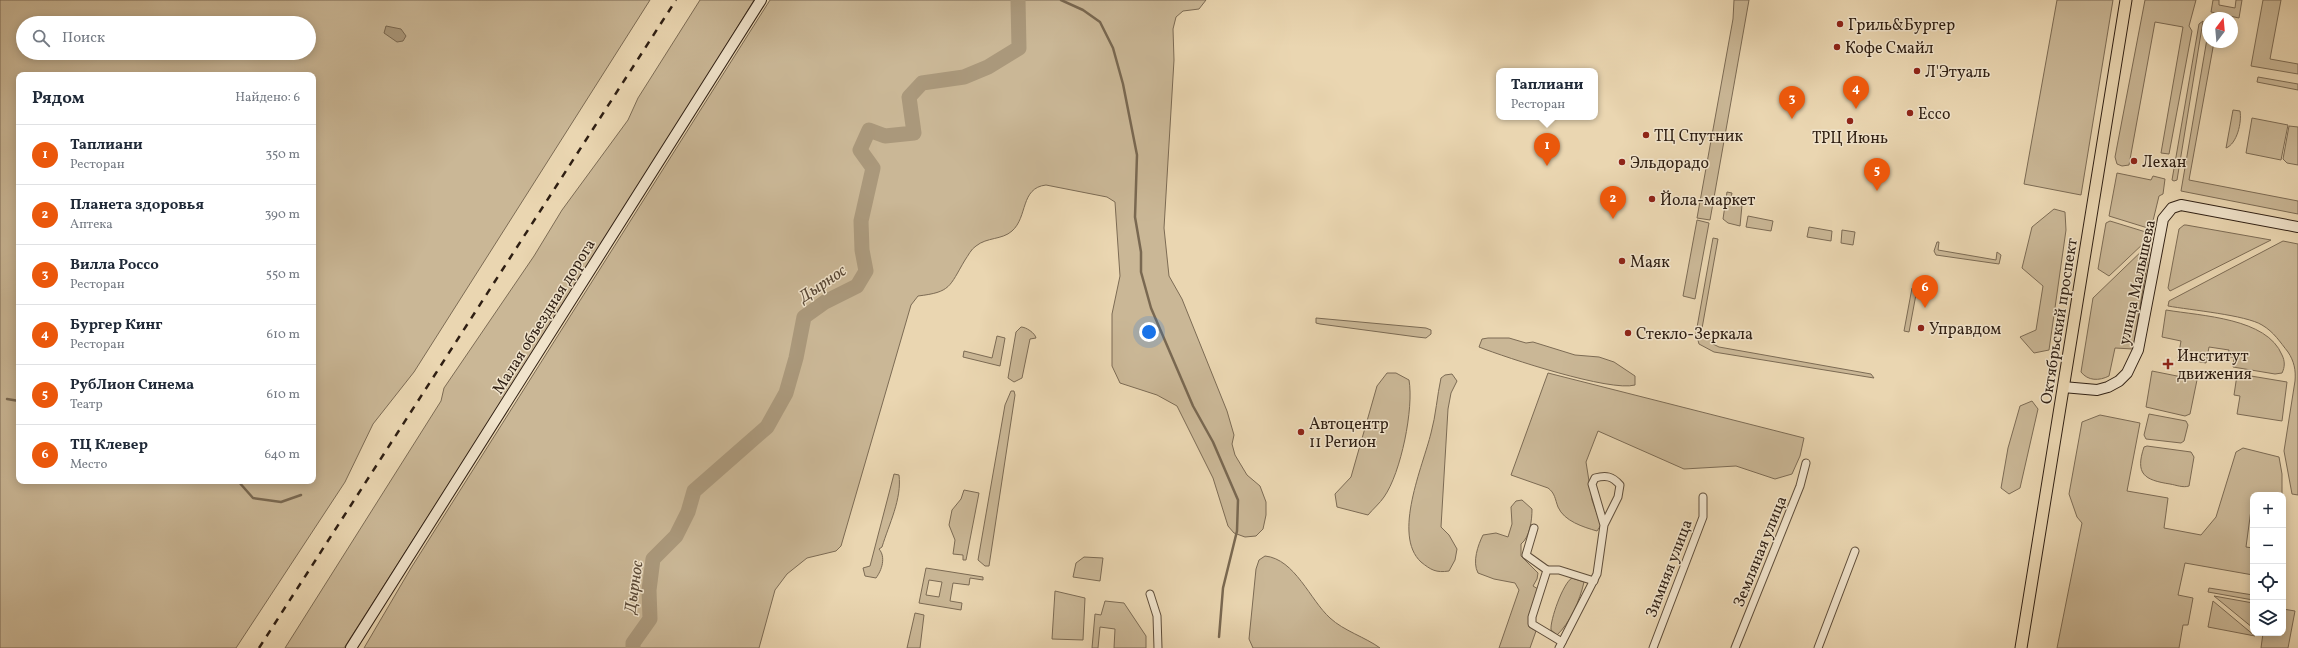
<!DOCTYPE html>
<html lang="ru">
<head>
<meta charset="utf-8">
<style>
	body { margin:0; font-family:Vollkorn,serif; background:#f6f6f7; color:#1f2937 }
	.controls { position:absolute; right:12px; bottom:12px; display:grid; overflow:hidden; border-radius:8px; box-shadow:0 2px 10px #0003 }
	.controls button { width:36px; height:36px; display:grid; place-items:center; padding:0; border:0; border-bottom:1px solid #e0e1e3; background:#fff; color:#1f2937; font:20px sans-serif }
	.compass { position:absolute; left:2202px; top:12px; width:36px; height:36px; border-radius:50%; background:#fff; box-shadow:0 2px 10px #0003; rotate:16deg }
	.you { position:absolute; left:1149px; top:332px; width:14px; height:14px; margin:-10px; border:3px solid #fff; border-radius:50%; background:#1a73e8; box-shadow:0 0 0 6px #1a73e833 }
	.badge { display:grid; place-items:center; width:26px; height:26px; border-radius:50%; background:#ea580c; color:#fff; font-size:13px; font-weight:700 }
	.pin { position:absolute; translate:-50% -33px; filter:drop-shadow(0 1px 2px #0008) }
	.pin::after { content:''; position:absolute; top:21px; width:14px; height:12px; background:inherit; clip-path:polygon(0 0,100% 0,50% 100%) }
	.popup { position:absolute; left:1496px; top:68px; width:102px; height:52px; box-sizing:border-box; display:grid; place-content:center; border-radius:8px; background:#fff; filter:drop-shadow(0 1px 3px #0005); font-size:13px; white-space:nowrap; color:#747a83 }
	.popup b { font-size:15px; color:#1f2937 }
	.popup::after { content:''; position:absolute; left:50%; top:100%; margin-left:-8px; border:8px solid transparent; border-top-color:#fff }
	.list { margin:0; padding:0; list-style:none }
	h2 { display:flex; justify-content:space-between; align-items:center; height:52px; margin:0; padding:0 16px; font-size:17px }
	h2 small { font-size:13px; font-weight:400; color:#747a83 }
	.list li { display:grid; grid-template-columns:26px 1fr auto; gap:12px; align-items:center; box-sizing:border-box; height:60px; padding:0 16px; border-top:1px solid #e0e1e3 }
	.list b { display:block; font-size:15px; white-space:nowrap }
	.list p { margin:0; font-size:13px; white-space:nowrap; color:#747a83 }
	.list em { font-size:13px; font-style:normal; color:#747a83 }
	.icon { flex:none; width:22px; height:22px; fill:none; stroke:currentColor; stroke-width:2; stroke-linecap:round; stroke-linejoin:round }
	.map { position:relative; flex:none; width:2298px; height:648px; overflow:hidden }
	.search { position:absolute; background:#fff; box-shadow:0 2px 10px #0003; left:16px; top:16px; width:300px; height:44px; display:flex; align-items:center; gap:10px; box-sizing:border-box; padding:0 14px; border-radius:22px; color:#747a83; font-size:15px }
	.panel { position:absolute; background:#fff; box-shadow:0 2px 10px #0003; left:16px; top:72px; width:300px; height:412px; border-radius:8px }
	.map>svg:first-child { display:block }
</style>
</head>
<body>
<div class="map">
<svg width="2298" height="648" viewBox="0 0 2298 648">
	<rect width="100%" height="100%" fill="#ead6b1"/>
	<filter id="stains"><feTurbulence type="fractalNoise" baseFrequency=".005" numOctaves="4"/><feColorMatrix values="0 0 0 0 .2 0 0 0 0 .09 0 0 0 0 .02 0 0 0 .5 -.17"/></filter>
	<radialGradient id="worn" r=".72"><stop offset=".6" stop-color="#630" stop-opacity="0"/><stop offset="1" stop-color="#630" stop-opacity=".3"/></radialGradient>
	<g fill="#cab796" stroke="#7c6b54" fill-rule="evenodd">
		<path d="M 0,0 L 650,0 L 414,372 L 373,424 L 345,482 L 236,648 L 0,648 ZM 23,23 L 309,23 L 309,53 L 23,53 ZM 19,75 L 313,75 L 313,481 L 19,481 Z"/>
		<polygon points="700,0 754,0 665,145 344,648 285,648 441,401 444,388 534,256 562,210 628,120 638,98"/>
		<path d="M 770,0 L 1206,0 L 1199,9 L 1183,11 L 1176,17 L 1173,29 L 1174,60 L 1164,228 L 1169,276 L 1182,299 L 1227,411 L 1234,435 L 1232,444 L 1235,455 L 1247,475 L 1260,486 L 1266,502 L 1266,515 L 1263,529 L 1256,536 L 1245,537 L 1234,533 L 1228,526 L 1213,478 L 1177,406 L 1157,395 L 1120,383 L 1112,366 L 1112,314 L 1120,276 L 1115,202 L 1107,197 L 1046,185 C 1020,188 1028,217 1012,231 C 1002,240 987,237 976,246 C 971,249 968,256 965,260 C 949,287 951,292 918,296 L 911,305 L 841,546 L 836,551 L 807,558 L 787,574 L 775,590 L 759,648 L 364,648 L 411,568 Z"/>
		<polygon points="1734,0 1749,0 1710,220 1697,218 1733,19"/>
		<polygon points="2057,0 2113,0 2081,195 2024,184"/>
		<polygon points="2145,0 2196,0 2189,26 2192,31 2169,154 2161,153 2183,27 2155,22 2129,165 2122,166 2117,164 2115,157"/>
		<polygon points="2213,0 2219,0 2219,5 2235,8 2236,0 2242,0 2239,18 2211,12"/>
		<polygon points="2263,0 2281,0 2270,59 2298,64 2298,74 2251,66"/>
		<polygon points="2203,21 2177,180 2174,181 2172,180 2199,24"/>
		<polygon points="2208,33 2208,42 2214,42 2189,180 2298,201 2298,214 2181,191"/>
		<polygon points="2258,77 2298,84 2298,90 2257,82"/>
		<path d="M 2233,110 L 2240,111 C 2242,122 2237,144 2226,148 Z"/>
		<polygon points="2252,118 2288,125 2281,160 2246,153"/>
		<polygon points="2289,126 2298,127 2298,165 2287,163 2283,159"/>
		<polygon points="2117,173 2151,180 2153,176 2165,179 2163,194 2159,196 2151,229 2109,216"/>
		<polygon points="1727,192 1732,193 1730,203 1742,205 1740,226 1728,223 1723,219"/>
		<polygon points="2054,209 2065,212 2066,230 2049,350 2034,353 2020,337 2036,330 2043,286 2022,268 2032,227"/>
		<polygon points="1748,216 1773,221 1771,231 1746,227"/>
		<polygon points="1697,220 1709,223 1695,299 1683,296"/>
		<polygon points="2110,221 2149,233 2149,235 2145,242 2109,276 2098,269 2106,223"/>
		<polygon points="2184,225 2186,225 2271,240 2170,291 2168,288 2179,229"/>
		<polygon points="1809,227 1832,231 1831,241 1807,237"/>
		<polygon points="1842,230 1855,232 1853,245 1841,243"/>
		<polygon points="1713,238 1718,239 1701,334 1710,336 1713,344 1719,347 1871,374 1874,378 1714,352 1699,344 1696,333"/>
		<path d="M 2283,241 L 2298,244 L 2298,495 L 2292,494 L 2284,451 L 2295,381 C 2296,370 2294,361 2288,352 C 2280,342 2274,332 2262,325 C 2246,315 2190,310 2168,306 L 2169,301 Z"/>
		<polygon points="1937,242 1939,242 1938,250 1996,260 1997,252 2001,255 1999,264 1936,255 1934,251"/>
		<path d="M 2148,245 L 2150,247 L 2133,349 L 2115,348 L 2109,376 C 2099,381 2088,381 2081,372 L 2093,298 Z"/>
		<polygon points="1912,288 1917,289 1909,332 1904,331"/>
		<path d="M 2166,310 C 2202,316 2267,318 2282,355 C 2285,361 2285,367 2282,373 L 2275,374 L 2233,367 L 2234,358 L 2228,356 L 2229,350 L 2209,347 L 2206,363 L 2178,358 L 2181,341 L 2162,337 Z"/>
		<polygon points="1316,318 1426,328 1431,330 1431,334 1426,338 1417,337 1320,324 1316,323"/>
		<path d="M 1021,327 C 1026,327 1035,333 1036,338 L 1030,339 L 1022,378 L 1014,382 L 1008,378 L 1016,332 Z"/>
		<polygon points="997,336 1005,338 1000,366 963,357 964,351 992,358"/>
		<path d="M 1488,338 L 1509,338 L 1526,343 L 1533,342 L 1575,355 L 1599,357 L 1614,362 L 1635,376 L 1635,385 C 1610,392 1507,358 1479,347 L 1482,339 Z"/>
		<polygon points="2152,371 2197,380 2190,414 2185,416 2146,407"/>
		<path d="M 1387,373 L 1396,373 L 1409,380 C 1414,408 1401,473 1384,497 C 1380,503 1373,509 1368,515 L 1337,507 L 1335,494 L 1351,477 L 1377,386 Z"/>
		<path d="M 1548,373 L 1804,438 L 1800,456 L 1792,474 L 1775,479 L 1736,466 L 1684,469 L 1598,431 L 1586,462 L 1592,500 L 1601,525 L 1597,531 C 1583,527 1564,521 1558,507 C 1555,499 1555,493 1548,488 L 1511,475 Z"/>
		<path d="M 1452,374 L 1457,381 L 1451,393 L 1448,409 L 1441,527 L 1449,535 L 1457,549 L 1455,560 L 1449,571 C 1436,573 1431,570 1421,562 C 1392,535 1423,466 1431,433 C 1436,415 1437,396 1441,378 L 1445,375 Z"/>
		<polygon points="2239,374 2287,382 2282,421 2237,414 2240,396 2234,395 2237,375"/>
		<polygon points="1011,391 1014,391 1015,395 989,566 985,566 978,560 1005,405"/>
		<polygon points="2032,401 2038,409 2020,488 2009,494 2001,488 2008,448 2020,406"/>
		<polygon points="2149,414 2186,421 2188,425 2184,441 2181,443 2146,439 2144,435"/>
		<polygon points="2100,415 2140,423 2127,491 2168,498 2164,528 2201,535 2216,517 2236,452 2243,448 2279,457 2282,474 2282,495 2253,495 2246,547 2253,548 2253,575 2185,563 2178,595 2193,598 2188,625 2183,625 2179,648 2057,648 2082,523 2077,517 2069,494 2082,422"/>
		<path d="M 2147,446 L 2191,452 L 2194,457 L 2189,486 C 2183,488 2176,485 2170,484 C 2144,480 2135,474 2144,447 Z"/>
		<path d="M 894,474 L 899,475 C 902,499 889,524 882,547 L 879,549 C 886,557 882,570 876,578 L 865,576 L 863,568 L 870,566 Z"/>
		<polygon points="964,490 979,493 966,560 963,560 963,555 953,554 955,540 949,525 952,510 961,499"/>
		<path d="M 1522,500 L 1532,509 C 1532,520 1530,537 1521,544 L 1521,556 L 1538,573 L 1537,579 L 1533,586 L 1538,589 L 1529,619 L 1529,627 L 1536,631 L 1530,648 L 1499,648 L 1519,590 L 1515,583 L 1494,579 L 1478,573 C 1472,562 1478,545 1483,535 L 1496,533 L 1508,537 L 1512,524 L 1511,507 L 1516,501 Z"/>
		<path d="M 1265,556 C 1295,559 1310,600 1330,618 C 1344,631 1365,637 1380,648 L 1253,648 L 1249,639 L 1256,569 L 1259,560 Z"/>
		<polygon points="1084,557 1103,558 1100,581 1073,577 1076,563"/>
		<path d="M 926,568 L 983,577 L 983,580 L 970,578 L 969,585 L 953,583 L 950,601 L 962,603 L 961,610 L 919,603 ZM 929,580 L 942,582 L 939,597 L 926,595 Z"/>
		<path d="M 1572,578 L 1584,582 C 1580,600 1570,623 1557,635 L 1551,630 C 1550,620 1563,583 1572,578 Z"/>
		<polygon points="2209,588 2253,595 2253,600 2208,592"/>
		<polygon points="1055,591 1085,598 1083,640 1052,639"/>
		<polygon points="2214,596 2253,603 2253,628"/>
		<polygon points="1105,601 1124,603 1146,636 1146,648 1114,648 1115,629 1100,627 1098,648 1092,648 1095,614 1101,615"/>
		<polygon points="2213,601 2255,636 2208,627"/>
		<polygon points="2283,609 2295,611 2288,648 2261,648 2263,633 2283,633"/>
		<polygon points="915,613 924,615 920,648 907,648"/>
	</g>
	<polygon fill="#aa987b" stroke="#796851" points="386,26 401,29 406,36 403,41 397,42 384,33"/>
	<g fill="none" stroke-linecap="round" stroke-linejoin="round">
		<g stroke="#796851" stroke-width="2.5">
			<polyline points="1061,0 1083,10 1100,22 1113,48 1123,84 1137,155 1135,217 1141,252 1141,272 1151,308 1193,406 1213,442 1238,500 1237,531 1223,588 1219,637"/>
			<polyline points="7,399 19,401"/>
			<polyline points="238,481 253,498 281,502 301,495"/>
		</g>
		<polyline stroke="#aa987b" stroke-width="15" points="633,648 633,643 650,619 649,590 653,559 676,536 688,512 694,491 767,427 786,393 796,358 804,317 825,302 857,286 866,271 862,250 861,221 873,168 860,150 869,130 885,136 914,133 909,97 922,83 964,77 988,67 1019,48 1018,0"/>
		<g stroke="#5e4d3a" stroke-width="9">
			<g id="street">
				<polyline points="1534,528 1526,555 1547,570"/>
				<polyline points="1150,594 1157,616 1158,648"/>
				<polyline points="1562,642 1532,624 1532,617 1547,570 1559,570 1594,581"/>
				<path d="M 1559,648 L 1597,574 L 1604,525 L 1618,497 L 1620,485 C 1612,476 1606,475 1595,478 L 1592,484 L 1604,525"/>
				<polyline points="1653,648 1703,517 1703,497"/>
				<polyline points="1735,648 1800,486 1806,463"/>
				<polyline points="1818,648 1855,551"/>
			</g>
		</g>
		<g stroke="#2f1f13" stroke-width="12">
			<g id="secondary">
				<polyline points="2063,387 2097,390 2108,387 2119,381 2127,373 2138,350 2163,219 2172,208 2181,205 2298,227"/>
				<polyline points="351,648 761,0"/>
			</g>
		</g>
		<g stroke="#2f1f13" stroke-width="13">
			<polyline id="primary" points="2021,648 2126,0"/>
		</g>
		<use href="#street" stroke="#f1e4cc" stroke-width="7"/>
		<use href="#secondary" stroke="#f1e4cc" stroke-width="10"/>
		<use href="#primary" stroke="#ead6b1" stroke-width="11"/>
		<polyline stroke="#2f1f13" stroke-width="2.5" stroke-dasharray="7 7" stroke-linecap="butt" points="259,648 676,0"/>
	</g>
	<g fill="#8f2418" stroke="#f1e4cc" stroke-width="1.5">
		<circle cx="1840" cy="24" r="4"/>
		<circle cx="1837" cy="47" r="4"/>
		<circle cx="1917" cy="71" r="4"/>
		<circle cx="1910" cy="113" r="4"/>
		<circle cx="1850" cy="121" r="4"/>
		<circle cx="1646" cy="135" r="4"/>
		<circle cx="2134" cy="161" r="4"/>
		<circle cx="1622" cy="162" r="4"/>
		<circle cx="1652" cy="199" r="4"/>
		<circle cx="1622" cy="261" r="4"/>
		<circle cx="1921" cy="328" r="4"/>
		<circle cx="1628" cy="333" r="4"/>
		<path d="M2166 358h4v4h4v4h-4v4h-4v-4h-4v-4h4z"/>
		<circle cx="1301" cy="432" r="4"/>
	</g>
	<g text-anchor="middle" stroke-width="3" stroke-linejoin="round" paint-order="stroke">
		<g font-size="16" fill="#2f1f13" stroke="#f1e4cc" text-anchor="start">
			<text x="1848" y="30">Гриль&amp;Бургер</text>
			<text x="1845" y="53">Кофе Смайл</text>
			<text x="1925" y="77">Л'Этуаль</text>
			<text x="1918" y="119">Ecco</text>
			<text x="1654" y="141">ТЦ Спутник</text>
			<text x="1850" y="143" text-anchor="middle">ТРЦ Июнь</text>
			<text x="2142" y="167">Лехан</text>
			<text x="1630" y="168">Эльдорадо</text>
			<text x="1660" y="205">Йола-маркет</text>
			<text x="1630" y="267">Маяк</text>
			<text x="1929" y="334">Управдом</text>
			<text x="1636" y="339">Стекло-Зеркала</text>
			<text x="2177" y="361">Институт<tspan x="2177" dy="18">движения</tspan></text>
			<text x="1309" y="429">Автоцентр<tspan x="1309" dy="18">11 Регион</tspan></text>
		</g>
		<g font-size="16" fill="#2f1f13" stroke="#f1e4cc">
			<text transform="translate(2136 282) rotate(-78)" y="6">улица Малышева</text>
			<text transform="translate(543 316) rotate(-58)" y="6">Малая объездная дорога</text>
			<text transform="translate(2058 321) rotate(-81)" y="6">Октябрьский проспект</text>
			<text transform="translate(1759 551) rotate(-68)" y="6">Земляная улица</text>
			<text transform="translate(1668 568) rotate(-69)" y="6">Зимняя улица</text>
		</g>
		<g font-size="17" font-style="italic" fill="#5a4937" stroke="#f1e4cc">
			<text transform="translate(822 283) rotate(-34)" y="6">Дырнос</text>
			<text transform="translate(633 587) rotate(-82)" y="6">Дырнос</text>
		</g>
	</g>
	<rect width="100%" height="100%" filter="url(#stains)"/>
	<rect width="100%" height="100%" fill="url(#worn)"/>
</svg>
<div class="controls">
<button>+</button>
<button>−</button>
<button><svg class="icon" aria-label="locate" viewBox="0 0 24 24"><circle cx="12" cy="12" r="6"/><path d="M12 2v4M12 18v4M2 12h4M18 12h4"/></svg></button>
<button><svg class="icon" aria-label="layers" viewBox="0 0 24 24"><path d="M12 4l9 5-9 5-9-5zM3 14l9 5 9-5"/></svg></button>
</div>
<svg class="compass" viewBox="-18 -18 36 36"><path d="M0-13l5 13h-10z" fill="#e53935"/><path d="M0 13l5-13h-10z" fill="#747a83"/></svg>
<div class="you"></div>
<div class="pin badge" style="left:1547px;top:166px">1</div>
<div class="popup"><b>Таплиани</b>Ресторан</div>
<div class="pin badge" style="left:1613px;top:219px">2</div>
<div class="pin badge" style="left:1792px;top:119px">3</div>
<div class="pin badge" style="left:1856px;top:109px">4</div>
<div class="pin badge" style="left:1877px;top:191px">5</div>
<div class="pin badge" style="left:1925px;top:308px">6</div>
<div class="search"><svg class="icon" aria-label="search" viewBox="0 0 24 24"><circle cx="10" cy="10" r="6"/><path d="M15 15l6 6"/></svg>Поиск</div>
<section class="panel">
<h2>Рядом<small>Найдено: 6</small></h2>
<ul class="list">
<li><span class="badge">1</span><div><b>Таплиани</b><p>Ресторан</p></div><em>350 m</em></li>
<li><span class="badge">2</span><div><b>Планета здоровья</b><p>Аптека</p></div><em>390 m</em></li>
<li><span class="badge">3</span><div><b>Вилла Россо</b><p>Ресторан</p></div><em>550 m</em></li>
<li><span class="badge">4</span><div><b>Бургер Кинг</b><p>Ресторан</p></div><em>610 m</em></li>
<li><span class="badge">5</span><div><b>РубЛион Синема</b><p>Театр</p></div><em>610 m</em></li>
<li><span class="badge">6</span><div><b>ТЦ Клевер</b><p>Место</p></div><em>640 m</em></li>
</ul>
</section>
</div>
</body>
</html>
